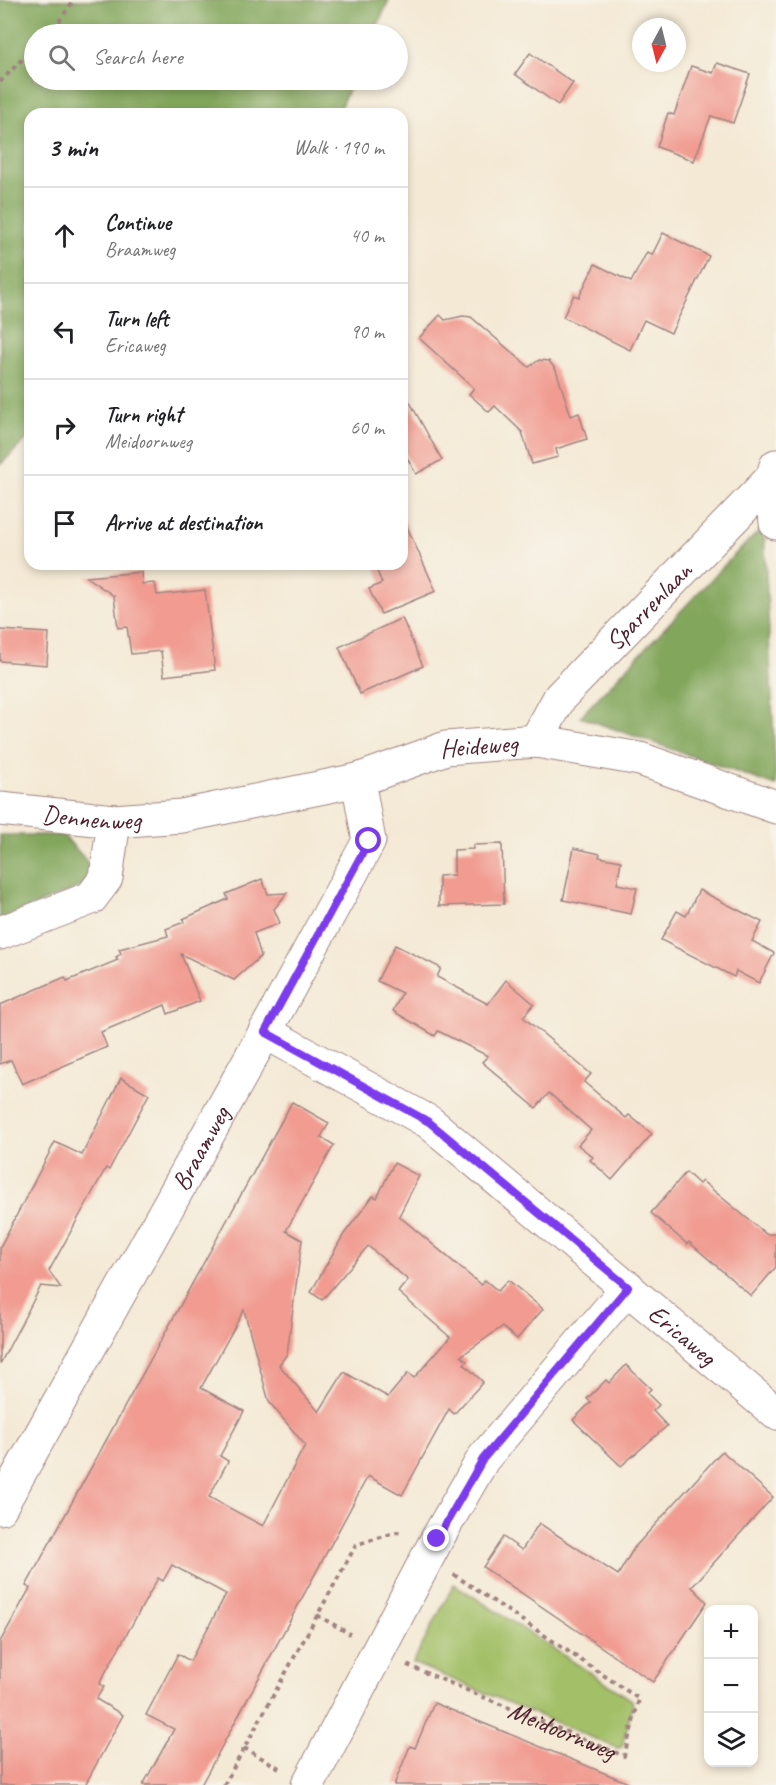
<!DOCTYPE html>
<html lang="en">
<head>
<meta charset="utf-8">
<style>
	body { margin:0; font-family:Caveat,sans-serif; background:#f2f2f2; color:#202124 }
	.controls { position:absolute; right:18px; bottom:18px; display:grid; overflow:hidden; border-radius:12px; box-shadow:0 3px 9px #0003 }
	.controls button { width:54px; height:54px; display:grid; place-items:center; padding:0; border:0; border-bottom:2px solid #e0e0e0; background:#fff; color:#202124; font:30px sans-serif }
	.compass { position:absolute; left:632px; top:18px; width:54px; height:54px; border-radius:50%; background:#fff; box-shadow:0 3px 9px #0003; rotate:187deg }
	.stop { position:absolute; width:18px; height:18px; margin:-14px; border:4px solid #7c3aed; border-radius:50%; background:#fff }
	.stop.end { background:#7c3aed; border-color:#fff; box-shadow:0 2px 6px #0008 }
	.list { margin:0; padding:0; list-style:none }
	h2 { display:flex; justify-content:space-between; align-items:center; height:78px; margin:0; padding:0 24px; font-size:26px }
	h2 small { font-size:20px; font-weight:400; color:#757577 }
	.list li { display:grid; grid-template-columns:39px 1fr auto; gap:18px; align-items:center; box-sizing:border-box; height:96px; padding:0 24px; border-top:2px solid #e0e0e0 }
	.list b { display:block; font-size:22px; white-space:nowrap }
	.list p { margin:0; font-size:20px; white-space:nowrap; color:#757577 }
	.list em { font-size:20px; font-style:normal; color:#757577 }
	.icon { flex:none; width:33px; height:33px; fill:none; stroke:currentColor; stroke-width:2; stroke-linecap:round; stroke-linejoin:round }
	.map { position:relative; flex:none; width:776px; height:1785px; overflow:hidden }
	.search { position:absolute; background:#fff; box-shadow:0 3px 9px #0003; left:24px; top:24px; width:384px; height:66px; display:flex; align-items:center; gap:15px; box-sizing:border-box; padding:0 21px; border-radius:33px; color:#757577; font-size:22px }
	.panel { position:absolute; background:#fff; box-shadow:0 3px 9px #0003; left:24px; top:108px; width:384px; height:462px; border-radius:18px }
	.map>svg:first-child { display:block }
</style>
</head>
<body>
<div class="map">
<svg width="776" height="1785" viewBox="0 0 776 1785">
	<rect width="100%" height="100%" fill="#f7f3e8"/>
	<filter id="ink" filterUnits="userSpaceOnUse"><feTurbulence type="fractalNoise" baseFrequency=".0167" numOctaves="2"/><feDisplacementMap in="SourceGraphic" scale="12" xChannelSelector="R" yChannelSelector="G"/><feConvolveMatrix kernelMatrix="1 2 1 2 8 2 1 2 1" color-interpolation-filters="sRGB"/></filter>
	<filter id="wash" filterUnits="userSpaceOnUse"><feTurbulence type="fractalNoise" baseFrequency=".008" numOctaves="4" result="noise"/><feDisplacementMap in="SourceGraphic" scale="24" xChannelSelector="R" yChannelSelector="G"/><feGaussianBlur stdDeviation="1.35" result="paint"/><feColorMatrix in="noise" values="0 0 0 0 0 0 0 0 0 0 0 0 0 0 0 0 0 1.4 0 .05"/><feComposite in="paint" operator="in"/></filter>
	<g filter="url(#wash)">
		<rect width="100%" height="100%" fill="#f4e9d5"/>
		<polygon fill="#a3c067" stroke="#767049" stroke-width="1.5" points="454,1584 632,1700 633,1705 622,1747 617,1748 413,1663"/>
		<g fill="#82a65c" stroke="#666244" stroke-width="1.5">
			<polygon points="0,0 389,0 374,34 34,34 34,80 353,80 337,114 30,114 30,436 0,465"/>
			<polygon points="764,527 776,786 580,717 737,552"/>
			<polygon points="0,835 63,835 87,861 90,883 0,920"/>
		</g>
		<g id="blocks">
			<g fill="#f19b91" fill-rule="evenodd">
				<polygon points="530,53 573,83 558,105 515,74"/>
				<polygon points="717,63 750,74 733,123 711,116 694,161 657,147 668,113 674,115 691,66 713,73"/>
				<polygon points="663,233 709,256 671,333 644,320 630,350 563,317 574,295 579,297 595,264 631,282 647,252 652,255"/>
				<polygon points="440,315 445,320 463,316 471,317 529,367 539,360 549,361 556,370 571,416 579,413 587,439 556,449 558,457 532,464 522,432 495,406 489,412 469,394 474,388 419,338"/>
				<polygon points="402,388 442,460 416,474 402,448"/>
				<polygon points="402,516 436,591 381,614 369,589 382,583 374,564 402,564"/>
				<polygon points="141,572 142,584 155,583 157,595 205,590 215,670 164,676 161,651 131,654 127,627 118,628 114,596 86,577"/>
				<polygon points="402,618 423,666 360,694 339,647"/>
				<polygon points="0,630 49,633 47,665 0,661"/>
				<polygon points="502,844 504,904 439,906 439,876 454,875 454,850 473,849 473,845"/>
				<polygon points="574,848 600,854 599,857 621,861 617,884 637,888 631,914 563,900"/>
				<polygon points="262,879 268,894 287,893 274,909 280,923 254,933 261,956 234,980 181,954 200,1001 168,1014 165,1005 101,1032 107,1047 22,1084 11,1060 0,1064 0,1005 65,977 67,981 118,960 116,957 121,954 119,949 168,936 166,929 184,922 183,919 228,899 226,894"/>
				<polygon points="699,890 762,922 752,941 774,953 759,983 736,971 734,977 661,940 677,911 686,916"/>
				<polygon points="395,945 441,968 437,977 488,1004 506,980 534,1004 523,1017 591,1074 584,1082 626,1118 629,1115 652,1134 612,1180 590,1160 593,1157 578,1145 591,1130 549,1093 536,1108 482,1062 488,1056 438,1031 435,1036 393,1011 402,993 377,981"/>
				<polygon points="121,1078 149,1094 109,1170 106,1168 49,1271 61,1288 41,1286 0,1364 0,1247 55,1142 82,1155"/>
				<path d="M 292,1102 L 329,1123 L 321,1137 L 334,1145 L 286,1231 L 302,1240 L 287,1354 L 279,1365 L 319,1412 L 344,1372 L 388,1397 L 408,1373 L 414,1378 L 450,1337 L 398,1292 L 408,1280 L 368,1246 L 322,1300 L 311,1292 L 344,1234 L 373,1196 L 377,1198 L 394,1163 L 419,1176 L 399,1216 L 481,1285 L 485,1280 L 498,1291 L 508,1280 L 543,1309 L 517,1339 L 502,1327 L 461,1356 L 467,1361 L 464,1364 L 483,1382 L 454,1414 L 449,1409 L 402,1495 L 368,1476 L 201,1785 L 143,1785 L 174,1729 L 146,1715 L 178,1654 L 190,1661 L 226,1594 L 172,1565 L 163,1581 L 158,1578 L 99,1684 L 104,1687 L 96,1699 L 123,1715 L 85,1785 L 0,1785 L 0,1642 L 30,1588 L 26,1586 L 42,1557 ZM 244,1310 L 269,1402 L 305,1445 L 263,1526 L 209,1497 L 228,1461 L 220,1456 L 244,1411 L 201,1388 Z"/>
				<polygon points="686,1172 699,1184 702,1181 766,1234 776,1234 776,1267 751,1296 689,1242 687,1244 651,1213"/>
				<polygon points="626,1365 651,1389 647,1393 659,1405 653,1411 667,1426 621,1466 573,1420 591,1402 587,1399 606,1380 609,1383"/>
				<polygon points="722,1451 773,1497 692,1587 707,1602 653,1682 483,1567 503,1537 522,1550 539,1523 618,1575 634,1548"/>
				<polygon points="434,1703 631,1784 631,1785 394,1785 410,1746 415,1748"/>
			</g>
		</g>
	</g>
	<g filter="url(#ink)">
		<use href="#blocks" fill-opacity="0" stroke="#9f8480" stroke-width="1.5"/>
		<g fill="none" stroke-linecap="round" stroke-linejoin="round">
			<g stroke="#9f8480" stroke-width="35">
				<g id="minor">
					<polyline points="772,478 776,523"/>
					<path id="s2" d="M 536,741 L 560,697 L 772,478 L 776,466"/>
					<path id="s3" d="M 0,809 L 114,821 L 182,816 L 358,780 L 446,748 L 536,741 L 640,759 L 776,807"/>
					<polyline points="0,933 91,898 106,878 114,821"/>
					<path id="s4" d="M 265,1032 L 429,1122 L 776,1413"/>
					<path id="s5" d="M 0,1508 L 265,1032 L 369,841 L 358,780"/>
					<polyline points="308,1785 437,1539 483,1459 628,1287"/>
				</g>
			</g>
			<g stroke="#9f8480" stroke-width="4" stroke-dasharray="4.5 4.5" stroke-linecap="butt">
				<polyline points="46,34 60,20 74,0"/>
				<polyline points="0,82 34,47"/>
				<polyline points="317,1615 350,1634"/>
				<path id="s1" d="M 407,1665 L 624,1756 L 639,1699 L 453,1574"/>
				<polyline points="244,1748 281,1769"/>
				<polyline points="224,1785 356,1545 397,1532 403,1533"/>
			</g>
			<use href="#minor" stroke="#fff" stroke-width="33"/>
		</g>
	</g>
	<g fill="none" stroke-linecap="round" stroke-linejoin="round" filter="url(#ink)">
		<polyline stroke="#7c3aed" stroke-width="8" points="369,841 265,1032 429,1122 628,1287 483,1459 437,1539"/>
	</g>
	<g text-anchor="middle" stroke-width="4.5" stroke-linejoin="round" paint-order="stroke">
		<g font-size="26" fill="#4a1f2b" stroke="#f7f3e8">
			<text dy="9" stroke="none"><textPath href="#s2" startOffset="177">Sparrenlaan</textPath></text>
			<text dy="9" stroke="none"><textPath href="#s3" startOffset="489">Heideweg</textPath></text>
			<text dy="9" stroke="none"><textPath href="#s3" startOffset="92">Dennenweg</textPath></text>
			<text dy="9" stroke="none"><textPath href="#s5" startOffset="412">Braamweg</textPath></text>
			<text dy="9" stroke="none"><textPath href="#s4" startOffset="518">Ericaweg</textPath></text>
			<text dy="9" stroke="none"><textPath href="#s1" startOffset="168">Meidoornweg</textPath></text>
		</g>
	</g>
</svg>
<div class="controls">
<button>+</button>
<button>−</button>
<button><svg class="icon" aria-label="layers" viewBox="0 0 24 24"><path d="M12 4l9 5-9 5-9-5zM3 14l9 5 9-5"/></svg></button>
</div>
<svg class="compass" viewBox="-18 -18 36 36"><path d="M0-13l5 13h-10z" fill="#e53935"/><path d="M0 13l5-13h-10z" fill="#757577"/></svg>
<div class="stop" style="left:369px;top:841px"></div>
<div class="stop end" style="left:437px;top:1539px"></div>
<div class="search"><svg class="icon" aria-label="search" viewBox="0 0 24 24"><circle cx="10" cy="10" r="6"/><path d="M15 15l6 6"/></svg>Search here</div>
<section class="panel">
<h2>3 min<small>Walk · 190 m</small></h2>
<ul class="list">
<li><svg class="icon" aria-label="ahead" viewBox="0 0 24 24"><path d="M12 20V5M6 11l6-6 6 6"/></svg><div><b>Continue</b><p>Braamweg</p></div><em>40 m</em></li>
<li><svg class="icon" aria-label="left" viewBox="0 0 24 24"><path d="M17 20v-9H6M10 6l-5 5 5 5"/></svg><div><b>Turn left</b><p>Ericaweg</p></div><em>90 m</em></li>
<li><svg class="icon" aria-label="right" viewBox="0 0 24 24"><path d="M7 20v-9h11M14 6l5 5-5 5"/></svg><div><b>Turn right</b><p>Meidoornweg</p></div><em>60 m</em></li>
<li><svg class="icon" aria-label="arrive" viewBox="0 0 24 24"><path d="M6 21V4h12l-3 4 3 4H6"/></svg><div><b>Arrive at destination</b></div></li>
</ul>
</section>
</div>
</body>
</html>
